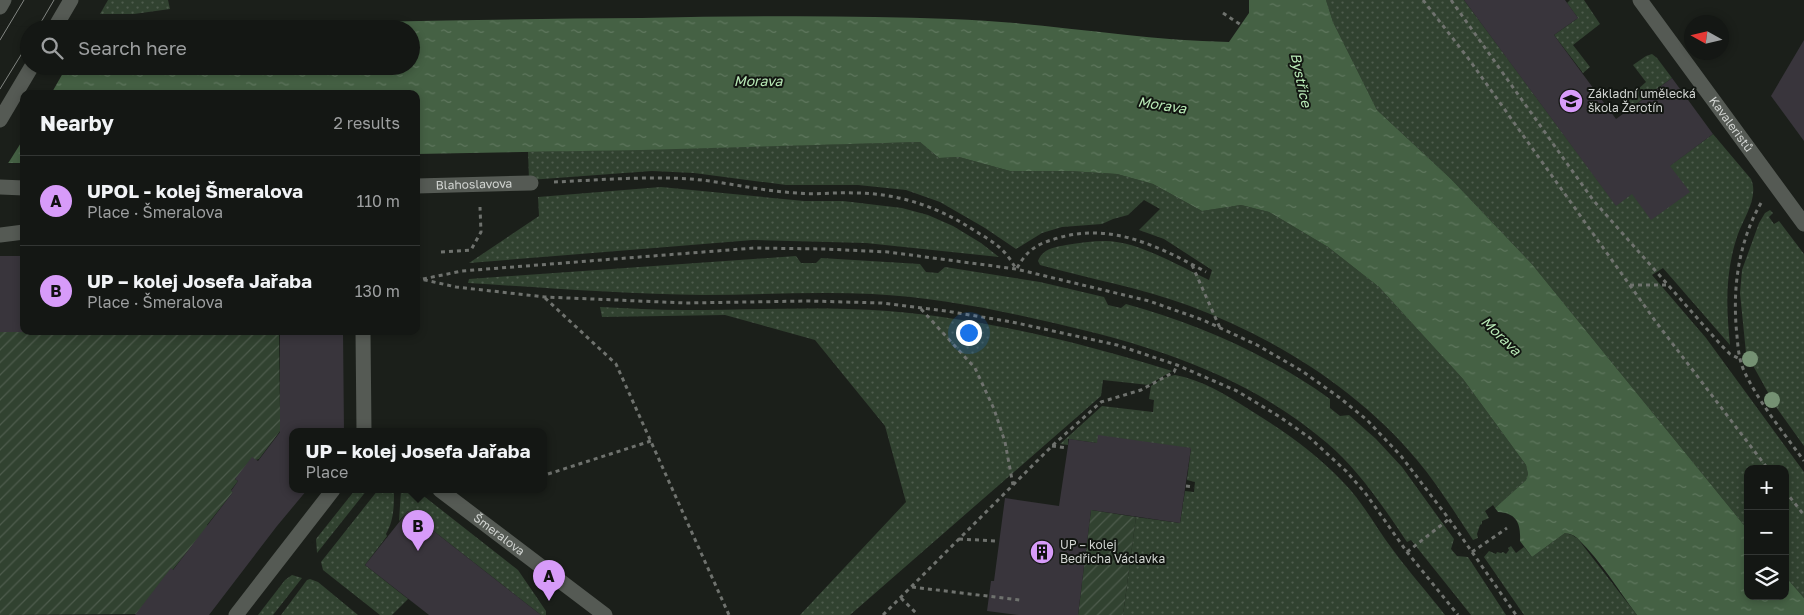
<!DOCTYPE html>
<html lang="en">
<head>
<meta charset="utf-8">
<style>
	body { margin:0; font-family:"Golos Text",sans-serif; background:#1d201d; color:#f1f3f6 }
	.controls { position:absolute; right:15px; bottom:15px; display:grid; overflow:hidden; border-radius:10px; box-shadow:0 2px 8px #0003 }
	.controls button { width:45px; height:45px; display:grid; place-items:center; padding:0; border:0; border-bottom:1px solid #333634; background:#141714; color:#f1f3f6; font:25px sans-serif }
	.compass { position:absolute; left:1684px; top:15px; width:45px; height:45px; border-radius:50%; background:#141714; box-shadow:0 2px 8px #0003; rotate:278deg }
	.you { position:absolute; left:968px; top:332px; width:18px; height:18px; margin:-12px; border:4px solid #fff; border-radius:50%; background:#1a73e8; box-shadow:0 0 0 8px #1a73e833 }
	.badge { display:grid; place-items:center; width:32px; height:32px; border-radius:50%; background:#d79bf9; color:#111; font-size:16px; font-weight:700 }
	.pin { position:absolute; translate:-50% -41px; filter:drop-shadow(0 1px 2px #0008) }
	.pin::after { content:''; position:absolute; top:26px; width:18px; height:15px; background:inherit; clip-path:polygon(0 0,100% 0,50% 100%) }
	.popup { position:absolute; left:289px; top:428px; width:258px; height:65px; box-sizing:border-box; display:grid; place-content:center; border-radius:10px; background:#141714; filter:drop-shadow(0 1px 4px #0005); font-size:16px; white-space:nowrap; color:#9d9fa0 }
	.popup b { font-size:19px; color:#f1f3f6 }
	.popup::after { content:''; position:absolute; left:50%; top:100%; margin-left:-10px; border:10px solid transparent; border-top-color:#141714 }
	.list { margin:0; padding:0; list-style:none }
	h2 { display:flex; justify-content:space-between; align-items:center; height:65px; margin:0; padding:0 20px; font-size:21px }
	h2 small { font-size:16px; font-weight:400; color:#9d9fa0 }
	.list li { display:grid; grid-template-columns:32px 1fr auto; gap:15px; align-items:center; box-sizing:border-box; height:90px; padding:0 20px; border-top:1px solid #333634 }
	.list b { display:block; font-size:19px; white-space:nowrap }
	.list p { margin:0; font-size:16px; white-space:nowrap; color:#9d9fa0 }
	.list em { font-size:16px; font-style:normal; color:#9d9fa0 }
	.icon { flex:none; width:28px; height:28px; fill:none; stroke:currentColor; stroke-width:2; stroke-linecap:round; stroke-linejoin:round }
	.map { position:relative; flex:none; width:1804px; height:615px; overflow:hidden }
	.search { position:absolute; background:#141714; box-shadow:0 2px 8px #0003; left:20px; top:20px; width:400px; height:55px; display:flex; align-items:center; gap:12px; box-sizing:border-box; padding:0 18px; border-radius:28px; color:#9d9fa0; font-size:19px }
	.panel { position:absolute; background:#141714; box-shadow:0 2px 8px #0003; left:20px; top:90px; width:400px; height:245px; border-radius:10px }
	.map>svg:first-child { display:block }
</style>
</head>
<body>
<div class="map">
<svg width="1804" height="615" viewBox="0 0 1804 615">
	<defs>
		<pattern id="grass-dots" width="8" height="8" patternUnits="userSpaceOnUse" patternTransform="scale(1.25)"><rect width="8" height="8" fill="#314230"/><path d="M2 2h.1M6 6h.1" fill="none" stroke="#4e5c4d" stroke-width="1.8" stroke-linecap="round"/></pattern>
		<pattern id="garden-furrows" width="10" height="10" patternUnits="userSpaceOnUse" patternTransform="scale(1.25)"><rect width="10" height="10" fill="#314230"/><path d="M-1 1l2-2M0 10L10 0M9 11l2-2" fill="none" stroke="#4e5c4d"/></pattern>
		<pattern id="water-ripples" width="26" height="14" patternUnits="userSpaceOnUse" patternTransform="scale(1.25)"><rect width="26" height="14" fill="#456144"/><path d="M2 4q2-2 4 0t4 0M15 11q2-2 4 0t4 0" fill="none" stroke="#5f775e"/></pattern>
	</defs>
	<rect width="100%" height="100%" fill="#1b1f1a"/>
	<g fill="url(#grass-dots)">
		<polygon points="108,0 168,0 170,9 134,14 100,14"/>
		<path d="M 1326,0 L 1464,0 L 1616,205 L 1713,134 L 1751,179 C 1759,197 1744,217 1738,234 C 1725,272 1726,305 1730,345 L 1663,268 L 1652,275 L 1706,338 L 1804,472 L 1804,598 L 1785,576 L 1785,469 L 1748,469 L 1748,530 L 1531,263 L 1451,179 L 1377,110 L 1333,22 Z"/>
		<polygon points="1570,0 1584,0 1600,24 1573,45 1590,67 1583,73 1554,35 1578,18 1567,3"/>
		<polygon points="1652,54 1657,58 1672,78 1632,107 1627,99 1646,82 1633,65 1646,56"/>
		<path d="M 920,142 L 939,158 L 959,157 L 1010,171 L 1069,171 L 1117,174 L 1153,184 L 1202,211 L 1241,205 L 1269,212 L 1328,247 L 1379,287 L 1463,379 L 1526,465 L 1528,474 L 1526,480 L 1495,508 L 1493,505 L 1485,511 L 1489,518 L 1482,521 L 1482,524 L 1480,525 L 1477,534 L 1478,538 L 1473,540 C 1455,513 1438,485 1417,460 C 1358,389 1275,338 1190,306 C 1142,288 1090,279 1040,265 L 1038,261 C 1042,249 1055,247 1066,245 C 1079,243 1092,241 1105,241 C 1138,241 1179,266 1209,280 L 1212,270 L 1164,239 L 1139,230 L 1160,209 L 1144,200 L 1128,215 L 1113,219 L 1102,224 L 1062,227 L 1042,233 L 1016,249 L 985,228 L 940,202 L 906,190 L 858,185 L 786,185 L 694,173 L 652,171 L 529,180 L 528,152 Z"/>
		<polygon points="661,187 804,201 843,201 902,208 928,215 953,226 981,243 999,257 866,243 753,240 469,263 539,216 538,197"/>
		<polygon points="1770,210 1773,213 1769,217 1774,224 1779,221 1804,254 1804,446 1776,407 1746,353 1740,293 1742,270 1759,223 1765,213"/>
		<path d="M 796,256 L 801,263 L 816,263 L 821,258 L 920,264 L 926,272 L 938,273 L 945,267 L 1040,282 L 1104,297 L 1108,305 L 1121,308 L 1126,304 C 1199,324 1269,355 1330,399 L 1330,408 L 1340,416 L 1349,415 L 1376,439 L 1402,467 L 1454,539 L 1451,549 L 1457,556 L 1468,557 L 1506,615 L 1471,615 L 1411,540 L 1407,542 C 1384,508 1359,470 1327,443 C 1247,375 1154,346 1054,323 C 994,309 933,297 872,294 C 816,291 759,295 703,295 C 625,294 546,288 468,283 L 469,279 Z"/>
		<path d="M 600,307 C 628,308 656,310 683,310 C 752,310 819,306 888,311 C 985,319 1079,342 1172,371 L 1149,385 L 1103,380 L 1101,396 L 850,615 L 800,615 L 906,502 L 885,426 L 815,340 L 725,315 L 602,317 Z"/>
		<path d="M 1175,375 C 1202,380 1227,395 1250,410 C 1284,431 1316,453 1343,482 C 1363,502 1376,528 1393,550 C 1409,572 1428,593 1445,615 L 1123,615 L 1136,517 L 1180,523 L 1185,491 L 1194,492 L 1195,482 L 1187,480 L 1191,448 L 1097,443 L 1068,439 L 1068,445 L 1060,444 L 1102,406 L 1153,412 L 1154,400 L 1149,399 L 1151,386 L 1162,378 Z"/>
		<polygon points="355,490 367,490 317,553 316,539"/>
		<path d="M 378,490 L 394,490 C 394,506 394,520 386,534 L 387,536 L 365,565 L 408,599 L 392,615 L 380,615 L 323,570 L 321,562 Z"/>
		<polygon points="401,490 416,490 518,570 546,611 546,615 541,615 408,511 399,521"/>
		<polygon points="1565,533 1572,535 1578,539 1637,615 1524,615 1484,557 1489,551 1496,554 1497,552 1501,553 1503,552 1506,554 1509,550 1508,548 1511,546 1516,553 1524,547 1532,557"/>
		<polygon points="292,575 302,578 273,615 258,615 285,580"/>
		<polygon points="310,579 318,582 358,615 281,615 307,580"/>
	</g>
	<g fill="url(#garden-furrows)">
		<polygon points="0,310 15,332 279,331 280,413 286,423 259,459 256,460 235,479 238,481 231,490 233,492 207,525 209,527 199,537 137,614 0,615"/>
		<polygon points="1091,510 1136,517 1123,615 1078,615"/>
	</g>
	<path fill="url(#water-ripples)" d="M 1249,0 L 1326,0 L 1333,22 L 1377,110 L 1451,179 L 1531,263 L 1748,530 L 1748,596 L 1785,596 L 1785,576 L 1804,598 L 1804,615 L 1637,615 C 1619,591 1600,560 1579,540 C 1575,535 1570,534 1565,533 L 1532,557 L 1520,541 C 1521,524 1517,513 1498,512 L 1495,508 L 1526,480 L 1528,474 L 1526,465 L 1463,379 L 1379,287 L 1328,247 L 1269,212 L 1241,205 L 1202,211 L 1153,184 L 1117,174 L 1069,171 L 1010,171 L 959,157 L 939,158 L 920,142 L 641,150 L 416,154 L 416,94 L 24,94 L 24,163 L 0,163 L 29,29 L 29,66 L 411,66 L 411,29 L 57,29 L 178,23 L 221,25 C 361,22 501,19 642,18 C 745,16 848,15 951,19 C 1044,22 1136,40 1229,42 L 1249,13 Z"/>
	<polygon fill="#1b1f1a" points="0,25 33,27 34,29 29,29 29,66 67,66 51,94 24,94 24,138 7,165 0,165"/>
	<g fill="#39353c">
		<polygon points="1464,0 1565,0 1578,18 1554,35 1616,119 1672,78 1713,134 1670,166 1690,192 1651,220 1632,194 1616,206"/>
		<polygon points="1804,40 1804,141 1771,96"/>
		<rect x="0" y="256" width="24" height="76"/>
		<polygon points="280,331 343,331 344,432 293,432 293,490 307,490 277,526 209,615 135,615 171,568 173,570 233,492 231,491 238,481 235,479 252,457 258,461 280,432"/>
		<polygon points="1098,435 1191,448 1180,523 1091,510 1078,615 1019,615 987,611 991,581 994,581 1005,498 1059,506 1069,439 1097,443"/>
		<polygon points="408,511 541,615 429,615 365,565"/>
	</g>
	<g fill="none" stroke-linecap="round" stroke-linejoin="round">
		<g stroke="#6f726e" stroke-width="3" stroke-dasharray="4 4" stroke-linecap="butt">
			<polyline points="1423,0 1468,58 1656,322 1768,469"/>
			<polyline points="1451,0 1593,200 1721,345 1730,354 1740,359"/>
			<polyline points="1223,13 1241,25"/>
			<path d="M 554,182 C 599,180 646,176 691,179 C 726,182 761,191 797,193 C 816,195 835,192 854,193 C 897,193 936,206 972,229 C 993,242 1004,247 1016,269"/>
			<path d="M 1761,203 C 1738,243 1732,290 1737,336 C 1738,348 1739,361 1745,373 C 1760,404 1784,433 1804,461"/>
			<polyline points="441,252 471,250 481,232 480,207"/>
			<polyline points="1192,265 1220,328"/>
			<path d="M 1017,268 C 1028,249 1037,244 1058,238 C 1112,222 1160,247 1206,272"/>
			<polyline points="416,278 456,287 545,297 686,303 809,301 882,303 946,311 1012,322 1117,345 1177,365 1237,391 1280,417 1310,438 1346,471 1366,494 1407,552 1458,615"/>
			<polyline points="423,279 462,271 754,248 824,249 888,252 1016,269 1149,301 1203,320 1257,345 1302,371 1340,398 1367,420 1401,456 1449,519 1516,615"/>
			<polyline points="1630,285 1668,285"/>
			<polyline points="545,298 616,364 729,615"/>
			<polyline points="921,309 975,368 994,409 1005,442 1013,485"/>
			<polyline points="1052,446 1067,448"/>
			<polyline points="548,474 651,441"/>
			<polyline points="1186,486 1194,487"/>
			<polyline points="1785,491 1804,515"/>
			<polyline points="959,539 997,541"/>
			<polyline points="1407,552 1449,519"/>
			<polyline points="1472,552 1507,528"/>
			<polyline points="912,587 1020,600"/>
			<polyline points="901,598 918,615"/>
			<polyline points="883,615 1052,446 1101,402 1141,390 1174,372 1177,365"/>
		</g>
		<g stroke="#555a54" stroke-width="15">
			<path id="s1" d="M 416,186 L 531,183"/>
			<polyline points="0,187 24,188"/>
		</g>
		<g stroke="#555a54" stroke-width="15">
			<path id="s2" d="M 1640,0 L 1804,224"/>
			<polyline points="0,235 24,232"/>
			<polyline points="363,331 364,432"/>
			<path id="s3" d="M 440,490 L 605,615"/>
			<polyline points="236,615 333,490"/>
		</g>
		<g stroke="#555a54" stroke-width="15">
			<polyline points="0,7 4,0"/>
			<polyline points="54,29 71,0"/>
			<polyline points="0,120 32,66"/>
		</g>
		<g stroke="#828682" stroke-width="1">
			<polyline points="37,29 54,0"/>
			<polyline points="0,40 24,0"/>
			<polyline points="0,89 29,42"/>
		</g>
	</g>
	<g fill="#759173">
		<circle cx="1750" cy="359" r="8"/>
		<circle cx="1772" cy="400" r="8"/>
	</g>
	<defs>
		<g id="school-disc" transform="scale(1.25)"><circle r="9.5" fill="#d79bf9" stroke="#121611"/><path d="M0-5L7-2L0 1L-7-2ZM-4 1L0 2.5L4 1V4Q0 6-4 4Z" fill="#111"/></g>
		<g id="building-disc" transform="scale(1.25)"><circle r="9.5" fill="#d79bf9" stroke="#121611"/><path d="M-4-6H4V6H1V3H-1V6H-4ZM-2.5-4.3h1.7v1.8h-1.7ZM.8-4.3h1.7v1.8H.8ZM-2.5-1h1.7V.8h-1.7ZM.8-1h1.7V.8H.8Z" fill="#111"/></g>
	</defs>
	<g fill-rule="evenodd">
		<use href="#school-disc" x="1571" y="101"/>
		<use href="#building-disc" x="1042" y="552"/>
	</g>
	<g text-anchor="middle" stroke-width="4" stroke-linejoin="round" paint-order="stroke">
		<g font-size="12" fill="#d1d4d1" stroke="#121611" text-anchor="start">
			<text x="1588" y="98">Základní umělecká<tspan x="1588" dy="14">škola Žerotín</tspan></text>
			<text x="1060" y="549">UP – kolej<tspan x="1060" dy="14">Bedřicha Václavka</tspan></text>
		</g>
		<g font-size="12" fill="#d1d4d1" stroke="#121611">
			<text dy="4" stroke="none"><textPath href="#s2" startOffset="154">Kavaleristů</textPath></text>
			<text dy="4" stroke="none"><textPath href="#s1" startOffset="58">Blahoslavova</textPath></text>
			<text dy="4" stroke="none"><textPath href="#s3" startOffset="74">Šmeralova</textPath></text>
		</g>
		<g font-size="14" font-style="italic" fill="#b9eab7" stroke="#121611">
			<text transform="translate(1301 80) rotate(78)" y="5">Bystřice</text>
			<text x="758" y="86">Morava</text>
			<text transform="translate(1162 105) rotate(9)" y="5">Morava</text>
			<text transform="translate(1501 336) rotate(44)" y="5">Morava</text>
		</g>
	</g>
</svg>
<div class="controls">
<button>+</button>
<button>−</button>
<button><svg class="icon" aria-label="layers" viewBox="0 0 24 24"><path d="M12 4l9 5-9 5-9-5zM3 14l9 5 9-5"/></svg></button>
</div>
<svg class="compass" viewBox="-18 -18 36 36"><path d="M0-13l5 13h-10z" fill="#e53935"/><path d="M0 13l5-13h-10z" fill="#9d9fa0"/></svg>
<div class="you"></div>
<div class="pin badge" style="left:549px;top:601px">A</div>
<div class="pin badge" style="left:418px;top:551px">B</div>
<div class="popup"><b>UP – kolej Josefa Jařaba</b>Place</div>
<div class="search"><svg class="icon" aria-label="search" viewBox="0 0 24 24"><circle cx="10" cy="10" r="6"/><path d="M15 15l6 6"/></svg>Search here</div>
<section class="panel">
<h2>Nearby<small>2 results</small></h2>
<ul class="list">
<li><span class="badge">A</span><div><b>UPOL - kolej Šmeralova</b><p>Place · Šmeralova</p></div><em>110 m</em></li>
<li><span class="badge">B</span><div><b>UP – kolej Josefa Jařaba</b><p>Place · Šmeralova</p></div><em>130 m</em></li>
</ul>
</section>
</div>
</body>
</html>
